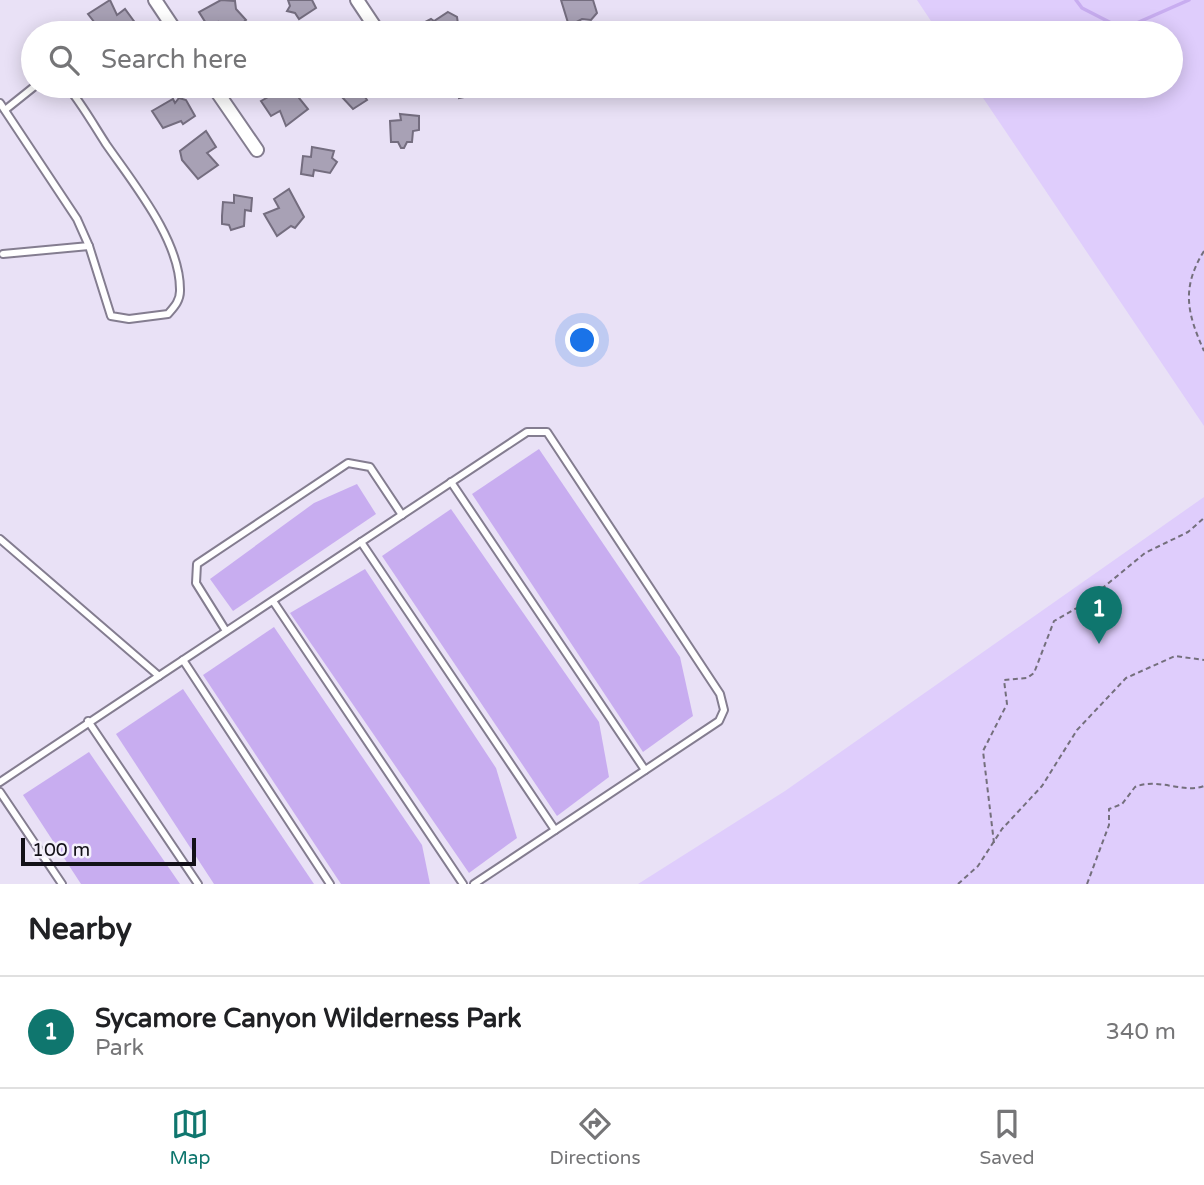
<!DOCTYPE html>
<html lang="en">
<head>
<meta charset="utf-8">
<style>
	body { margin:0; font-family:"Varela Round",sans-serif; background:#f6f6f6; color:#202124 }
	.scale { position:absolute; left:21px; bottom:18px; width:175px; box-sizing:border-box; padding-left:7px; border:4px solid #131118; border-top:0; font-size:19px; line-height:24px; white-space:nowrap; color:#131118; -webkit-text-stroke:5px #f4f0fc; paint-order:stroke }
	.you { position:absolute; left:583px; top:341px; width:24px; height:24px; margin:-18px; border:5px solid #fff; border-radius:50%; background:#1a73e8; box-shadow:0 0 0 10px #1a73e833 }
	.badge { display:grid; place-items:center; width:46px; height:46px; border-radius:50%; background:#0f766e; color:#fff; font-size:23px; font-weight:700 }
	.pin { position:absolute; translate:-50% -58px; filter:drop-shadow(0 2px 4px #0008) }
	.pin::after { content:''; position:absolute; top:37px; width:24px; height:21px; background:inherit; clip-path:polygon(0 0,100% 0,50% 100%) }
	.list { margin:0; padding:0; list-style:none }
	h2 { display:flex; justify-content:space-between; align-items:center; height:91px; margin:0; padding:0 28px; font-size:30px }
	h2 small { font-size:23px; font-weight:400; color:#757577 }
	.list li { display:grid; grid-template-columns:46px 1fr auto; gap:21px; align-items:center; box-sizing:border-box; height:112px; padding:0 28px; border-top:2px solid #e0e0e0 }
	.list b { display:block; font-size:26px; white-space:nowrap }
	.list p { margin:0; font-size:23px; white-space:nowrap; color:#757577 }
	.list em { font-size:23px; font-style:normal; color:#757577 }
	.icon { flex:none; width:38px; height:38px; fill:none; stroke:currentColor; stroke-width:2; stroke-linecap:round; stroke-linejoin:round }
	.map { position:relative; flex:none; width:1204px; height:884px; overflow:hidden }
	.search { position:absolute; background:#fff; box-shadow:0 4px 18px #0003; left:21px; right:21px; top:21px; height:77px; display:flex; align-items:center; gap:18px; box-sizing:border-box; padding:0 24px; border-radius:38px; color:#757577; font-size:26px }
	.sheet { height:203px; background:#fff }
	nav { display:flex; justify-content:space-around; align-items:center; box-sizing:border-box; height:98px; border-top:2px solid #e0e0e0; background:#fff; font-size:19px; color:#757577 }
	nav a { display:grid; justify-items:center; gap:4px }
	nav .on { color:#0f766e }
	.map>svg:first-child { display:block }
</style>
</head>
<body>
<div class="map">
<svg width="1204" height="884" viewBox="0 0 1204 884">
	<rect width="100%" height="100%" fill="#e9e1f6"/>
	<g fill="#dfcdfc">
		<polygon points="917,0 1204,0 1204,426 975,86 1171,86 1171,33 939,33"/>
		<polygon points="1204,497 1204,884 638,884 785,791"/>
	</g>
	<g fill="#c8adf0">
		<polygon points="539,449 680,657 693,716 643,752 472,494"/>
		<polygon points="357,484 376,514 233,611 210,579 314,503"/>
		<polygon points="451,509 599,722 609,777 557,816 382,556"/>
		<polygon points="365,569 496,768 517,838 469,873 290,613"/>
		<polygon points="274,627 422,845 430,884 341,884 203,675"/>
		<polygon points="183,689 314,884 214,884 116,734"/>
		<polygon points="89,752 180,884 81,884 23,795"/>
	</g>
	<g fill="none" stroke-linecap="round" stroke-linejoin="round">
		<polyline stroke="#c8adf0" stroke-width="3.5" points="1076,0 1082,8 1123,29 1189,0"/>
	</g>
	<g fill="#a8a1b5" stroke="#746d7f" stroke-width="2">
		<polygon points="110,0 117,15 125,9 136,24 124,32 98,33 98,27 88,14"/>
		<polygon points="221,0 235,1 236,9 246,20 231,33 223,33 218,22 209,28 199,12"/>
		<polygon points="312,0 316,8 299,19 295,13 287,11 290,6 288,0"/>
		<polygon points="561,0 593,0 597,13 591,20 582,19 569,26"/>
		<polygon points="448,12 457,17 458,24 467,33 425,33 421,27 425,22 431,19 434,21"/>
		<polygon points="288,86 297,90 299,98 308,109 286,126 280,111 271,116 261,101"/>
		<polygon points="348,86 371,86 373,90 363,94 367,100 353,109 341,96 340,91"/>
		<polygon points="447,86 481,86 478,88 479,94 459,98 456,88 448,90"/>
		<polygon points="179,98 186,100 195,116 183,124 181,121 163,128 152,111 173,99 175,103"/>
		<polygon points="400,114 419,116 419,130 413,131 412,142 407,142 404,148 401,148 398,142 391,142 390,121 401,120"/>
		<polygon points="206,131 216,147 207,153 218,165 198,179 182,160 180,151"/>
		<polygon points="312,147 334,151 332,158 337,162 330,173 314,170 313,176 301,174 303,156 311,157"/>
		<polygon points="289,189 304,217 295,228 291,226 277,236 264,214 279,208 274,199"/>
		<polygon points="234,195 252,198 251,211 245,210 244,226 231,230 229,225 222,224 222,216 223,202 234,203"/>
	</g>
	<g fill="none" stroke-linecap="round" stroke-linejoin="round">
		<g stroke="#847d90" stroke-width="10">
			<g id="lane">
				<path d="M 67,86 C 82,104 93,124 106,144 C 133,183 181,241 180,291 C 180,301 174,307 168,314 L 129,319 L 111,316 L 89,246"/>
				<polyline points="0,103 77,219 89,246 3,254"/>
				<polyline points="5,110 35,86"/>
				<polyline points="451,482 645,770"/>
				<polyline points="0,539 159,676 0,782"/>
				<polyline points="361,542 555,830"/>
				<polyline points="273,601 463,884"/>
				<polyline points="226,631 196,583 197,564 348,463 370,467 402,515"/>
				<polyline points="183,660 330,884"/>
				<polyline points="159,676 527,432 547,432 720,694 724,710 719,721 474,884"/>
				<polyline points="88,721 198,884"/>
				<polyline points="0,792 62,884"/>
			</g>
		</g>
		<g stroke="#847d90" stroke-width="16">
			<g id="street">
				<polyline points="155,0 177,33"/>
				<polyline points="357,0 379,33"/>
				<polyline points="213,86 257,150"/>
			</g>
		</g>
		<g stroke="#746f7c" stroke-width="2" stroke-dasharray="5 3.5" stroke-linecap="butt">
			<path d="M 1204,251 C 1181,288 1187,313 1204,351"/>
			<polyline points="994,843 983,751 1007,704 1004,680 1027,678 1034,673 1054,621 1082,605 1145,553 1188,532 1204,518"/>
			<polyline points="958,884 978,866 1002,829 1042,786 1077,730 1126,678 1175,656 1204,660"/>
			<path d="M 1087,884 L 1109,825 L 1109,809 L 1122,804 L 1135,787 C 1158,777 1183,794 1204,786"/>
		</g>
		<use href="#lane" stroke="#fff" stroke-width="6"/>
		<use href="#street" stroke="#fff" stroke-width="12"/>
	</g>
</svg>
<div class="scale">100 m</div>
<div class="you"></div>
<div class="pin badge" style="left:1099px;top:644px">1</div>
<div class="search"><svg class="icon" aria-label="search" viewBox="0 0 24 24"><circle cx="10" cy="10" r="6"/><path d="M15 15l6 6"/></svg>Search here</div>
</div>
<section class="sheet">
<h2>Nearby<small></small></h2>
<ul class="list">
<li><span class="badge">1</span><div><b>Sycamore Canyon Wilderness Park</b><p>Park</p></div><em>340 m</em></li>
</ul>
</section>
<nav>
<a class="on"><svg class="icon" aria-label="map" viewBox="0 0 24 24"><path d="M3 6l6-2 6 2 6-2v14l-6 2-6-2-6 2zM9 4v14M15 6v14"/></svg>Map</a>
<a><svg class="icon" aria-label="directions" viewBox="0 0 24 24"><path d="M12 3l9 9-9 9-9-9zM9 14v-3h6M13 9l2 2-2 2"/></svg>Directions</a>
<a><svg class="icon" aria-label="saved" viewBox="0 0 24 24"><path d="M7 4h10v16l-5-4-5 4z"/></svg>Saved</a>
</nav>
</body>
</html>
